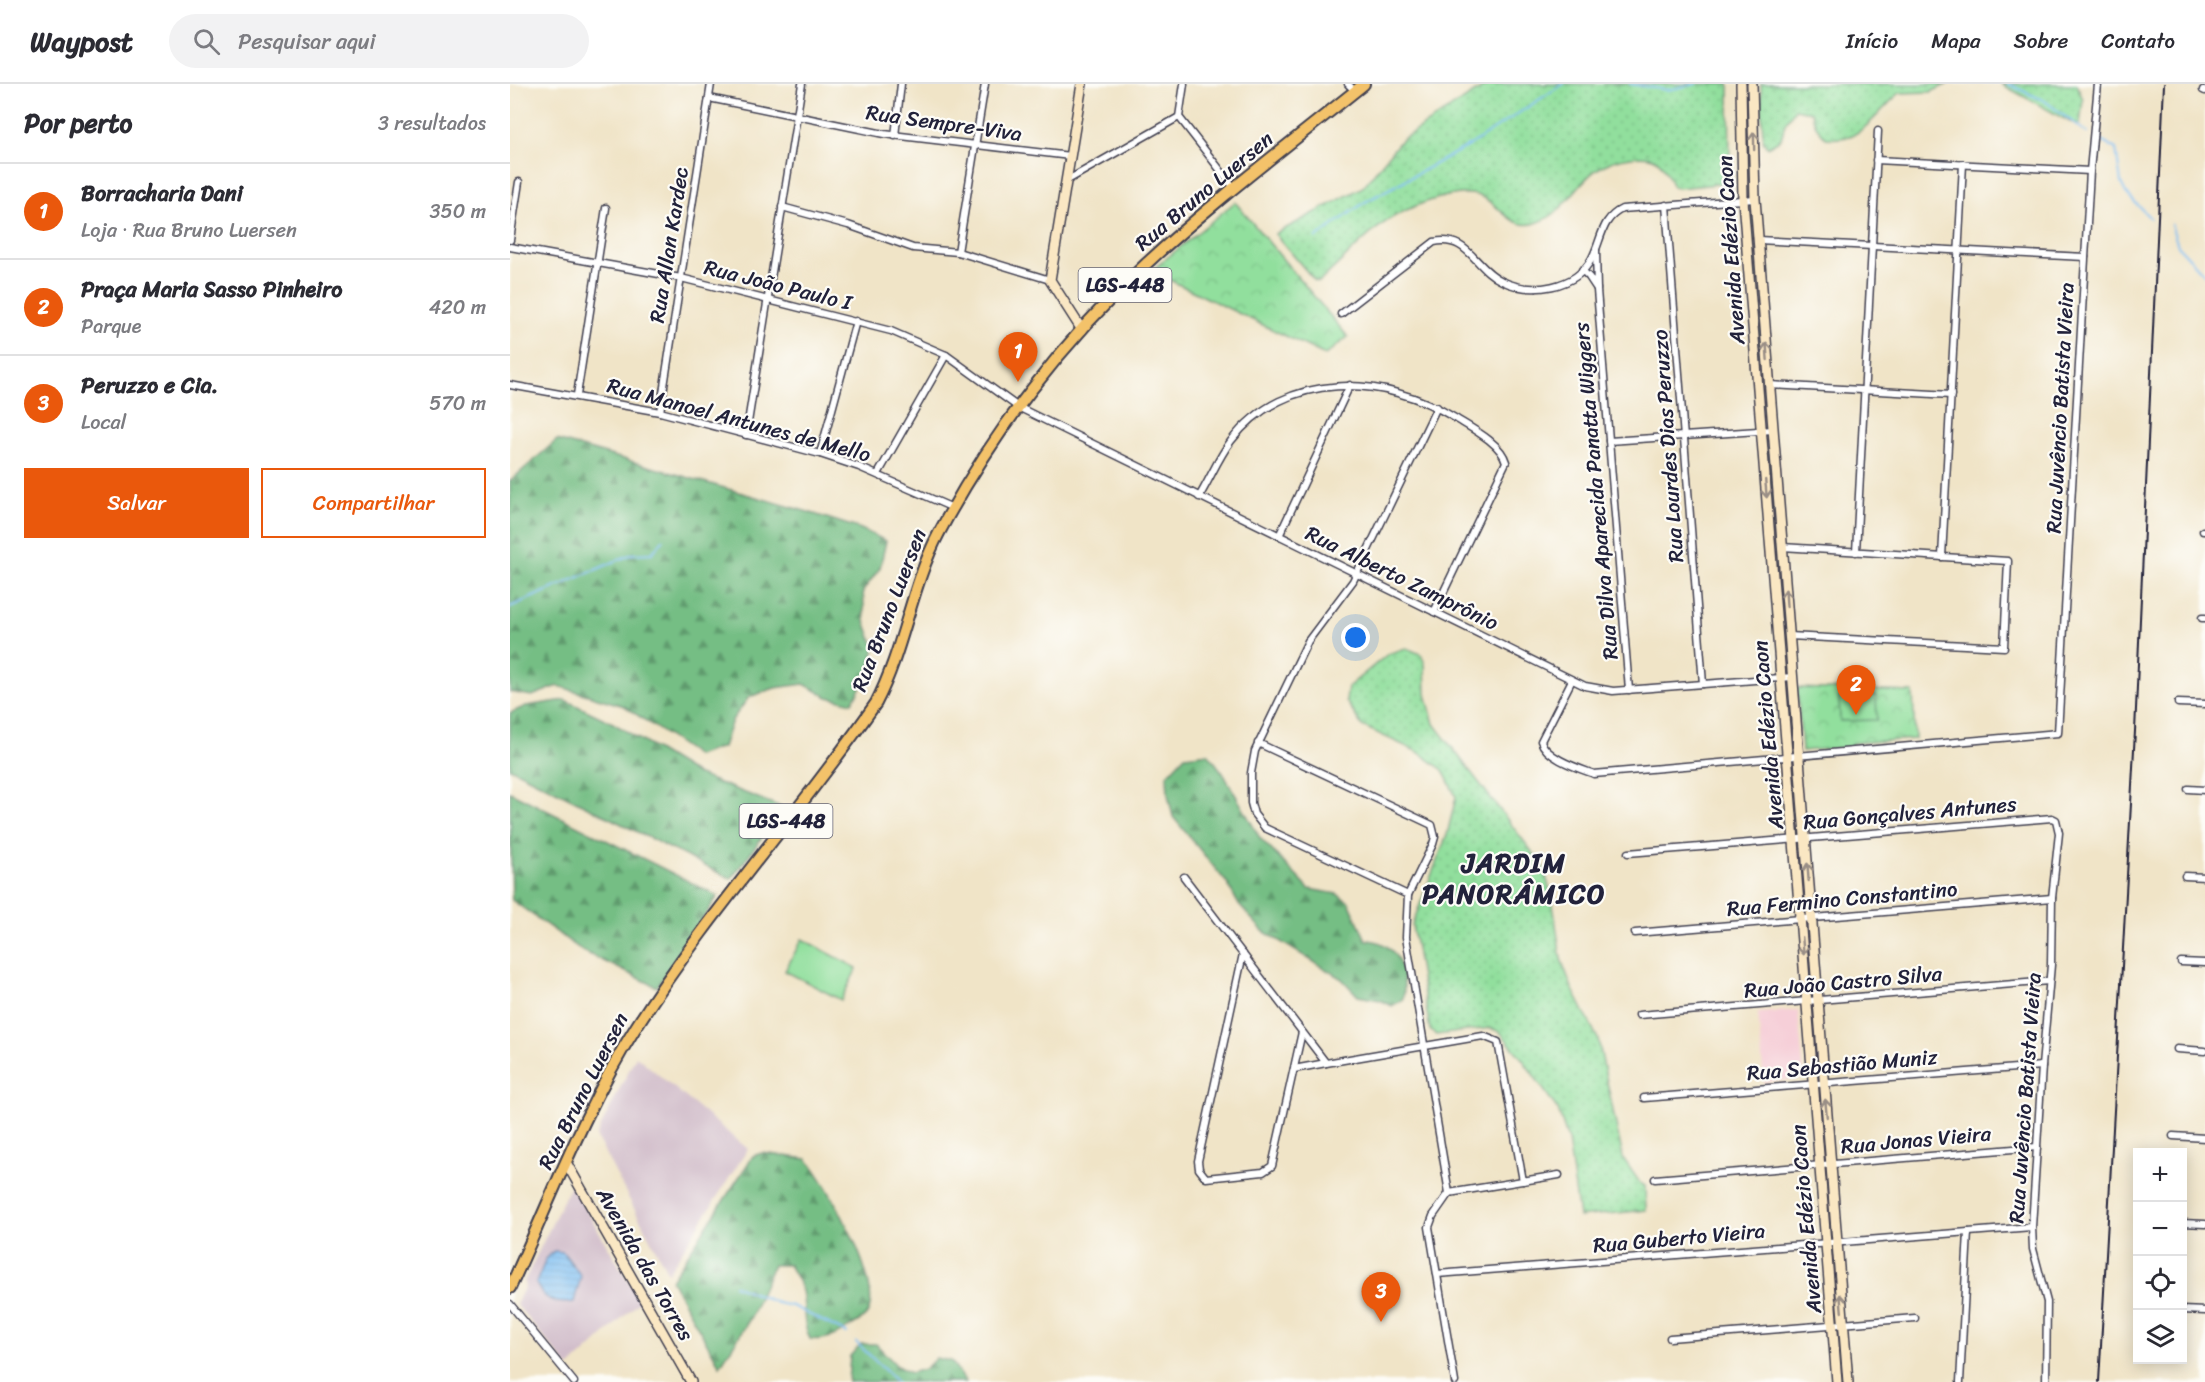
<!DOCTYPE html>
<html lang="pt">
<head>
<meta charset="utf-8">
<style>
	body { margin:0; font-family:Sriracha,sans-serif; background:#f2f2f3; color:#2b2b33 }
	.controls { position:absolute; right:18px; bottom:18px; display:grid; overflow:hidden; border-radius:0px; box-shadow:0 3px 15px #0003 }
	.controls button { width:54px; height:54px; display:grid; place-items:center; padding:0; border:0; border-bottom:2px solid #e1e1e2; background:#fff; color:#2b2b33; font:30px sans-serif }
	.you { position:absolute; left:846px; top:554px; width:21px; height:21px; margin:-15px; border:4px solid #fff; border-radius:50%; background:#1a73e8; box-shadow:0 0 0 9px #1a73e833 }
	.badge { display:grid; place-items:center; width:39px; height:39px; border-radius:50%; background:#ea580c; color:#fff; font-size:20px; font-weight:700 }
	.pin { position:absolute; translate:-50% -50px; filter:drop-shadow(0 2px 3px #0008) }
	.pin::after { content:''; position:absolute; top:32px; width:21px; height:18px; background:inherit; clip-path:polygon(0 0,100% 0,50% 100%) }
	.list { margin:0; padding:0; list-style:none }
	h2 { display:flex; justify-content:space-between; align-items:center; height:78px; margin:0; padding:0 24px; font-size:26px }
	h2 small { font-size:20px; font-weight:400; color:#7c7c81 }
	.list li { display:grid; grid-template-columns:39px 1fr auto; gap:18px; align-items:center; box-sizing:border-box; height:96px; padding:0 24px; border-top:2px solid #e1e1e2 }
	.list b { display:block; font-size:22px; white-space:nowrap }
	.list p { margin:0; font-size:20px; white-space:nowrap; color:#7c7c81 }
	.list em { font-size:20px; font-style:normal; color:#7c7c81 }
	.actions { display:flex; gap:12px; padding:18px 24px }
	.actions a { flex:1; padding:14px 0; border:2px solid #ea580c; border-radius:0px; text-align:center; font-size:21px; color:#ea580c }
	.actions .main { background:#ea580c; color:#fff }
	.icon { flex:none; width:33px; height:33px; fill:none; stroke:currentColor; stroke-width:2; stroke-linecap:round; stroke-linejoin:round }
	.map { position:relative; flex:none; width:1695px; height:1298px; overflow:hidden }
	header { display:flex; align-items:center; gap:36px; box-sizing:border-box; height:84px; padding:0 30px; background:#fff; border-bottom:2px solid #e1e1e2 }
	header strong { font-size:28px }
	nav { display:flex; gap:33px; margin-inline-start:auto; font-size:21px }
	.search { width:420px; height:54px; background:#f2f2f3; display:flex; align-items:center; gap:15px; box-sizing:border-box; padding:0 21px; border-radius:33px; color:#7c7c81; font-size:22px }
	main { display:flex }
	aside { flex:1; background:#fff }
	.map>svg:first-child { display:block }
</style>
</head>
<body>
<header>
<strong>Waypost</strong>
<div class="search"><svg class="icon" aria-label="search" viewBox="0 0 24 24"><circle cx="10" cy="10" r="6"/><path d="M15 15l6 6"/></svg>Pesquisar aqui</div>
<nav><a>Início</a><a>Mapa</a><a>Sobre</a><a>Contato</a></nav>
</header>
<main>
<aside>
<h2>Por perto<small>3 resultados</small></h2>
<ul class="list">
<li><span class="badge">1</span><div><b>Borracharia Dani</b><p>Loja · Rua Bruno Luersen</p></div><em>350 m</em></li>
<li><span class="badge">2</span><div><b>Praça Maria Sasso Pinheiro</b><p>Parque</p></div><em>420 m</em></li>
<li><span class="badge">3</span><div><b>Peruzzo e Cia.</b><p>Local</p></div><em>570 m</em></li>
</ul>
<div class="actions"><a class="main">Salvar</a><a>Compartilhar</a></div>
</aside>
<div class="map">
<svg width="1695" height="1298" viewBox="0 0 1695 1298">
	<defs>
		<pattern id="grass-dots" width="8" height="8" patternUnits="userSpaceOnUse" patternTransform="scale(1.5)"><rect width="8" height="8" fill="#91df9d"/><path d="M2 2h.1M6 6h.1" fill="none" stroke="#7dbf88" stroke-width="1.8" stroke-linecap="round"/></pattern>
		<pattern id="forest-firs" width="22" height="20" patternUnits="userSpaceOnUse" patternTransform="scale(1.5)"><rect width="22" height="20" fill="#74be84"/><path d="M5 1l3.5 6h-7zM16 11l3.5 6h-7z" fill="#5f9a6d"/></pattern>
		<pattern id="park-crowns" width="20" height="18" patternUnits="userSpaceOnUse" patternTransform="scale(1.5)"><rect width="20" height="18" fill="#91df9d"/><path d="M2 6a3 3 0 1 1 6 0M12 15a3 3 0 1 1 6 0" fill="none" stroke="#7dbf88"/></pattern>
		<pattern id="water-rules" width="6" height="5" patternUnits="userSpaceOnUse" patternTransform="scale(1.5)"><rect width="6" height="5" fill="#7dbef2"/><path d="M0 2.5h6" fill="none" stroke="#6ca3d0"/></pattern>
	</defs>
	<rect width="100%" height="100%" fill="#fdfcf7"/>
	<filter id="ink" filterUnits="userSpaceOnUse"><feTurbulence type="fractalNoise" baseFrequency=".0167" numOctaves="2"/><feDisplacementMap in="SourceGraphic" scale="12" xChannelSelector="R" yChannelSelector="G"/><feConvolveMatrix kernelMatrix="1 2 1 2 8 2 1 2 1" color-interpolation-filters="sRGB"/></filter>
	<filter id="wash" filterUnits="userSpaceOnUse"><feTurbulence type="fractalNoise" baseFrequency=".008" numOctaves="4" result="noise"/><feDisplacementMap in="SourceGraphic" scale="24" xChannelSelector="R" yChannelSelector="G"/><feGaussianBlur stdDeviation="1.35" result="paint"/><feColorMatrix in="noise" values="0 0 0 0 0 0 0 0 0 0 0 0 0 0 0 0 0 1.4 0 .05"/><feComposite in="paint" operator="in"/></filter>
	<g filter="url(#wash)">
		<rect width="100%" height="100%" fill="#f0e4c7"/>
		<polygon fill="#f6cfd8" points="1288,926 1294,994 1254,998 1248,929"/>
		<g fill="#d1bdca">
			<polygon points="126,972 238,1065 158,1189 86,1052"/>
			<polygon points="61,1100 130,1217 59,1284 6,1220 15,1202 14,1198"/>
		</g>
		<g fill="url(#grass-dots)" stroke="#5a806c" stroke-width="1.5">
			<path d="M 978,0 L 1219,0 L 1220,96 L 1217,99 L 1168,104 L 1163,103 C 1152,80 1151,69 1121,73 C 1065,80 1067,126 1026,139 C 1002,147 991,122 972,113 C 951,102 905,121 885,132 C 864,143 829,180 809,198 L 805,197 L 765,150 L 853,103 L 891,56 Z"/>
			<polygon points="1235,0 1239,0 1239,97 1237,96"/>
			<path d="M 1251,0 L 1438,0 L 1421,8 L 1390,9 C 1363,31 1355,58 1316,54 L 1306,42 L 1301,28 L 1285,25 L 1275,40 L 1271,55 L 1257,63 L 1253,57 Z"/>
			<polygon points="1491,0 1567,0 1573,16 1570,40 1560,38"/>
			<polygon points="1243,130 1257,328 1254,329 1239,131"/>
			<polygon points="1259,363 1277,575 1275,577 1256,365"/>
			<polygon points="896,564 911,570 915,580 916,610 924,640 1033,782 1042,813 1051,875 1062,904 1088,955 1113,1074 1130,1099 1135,1102 1136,1126 1069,1133 1058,1056 1048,1026 1013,976 990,948 980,944 926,951 920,946 902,841 937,751 946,713 933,686 908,668 852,642 836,617 838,603 878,570"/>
			<polygon points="1279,601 1284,668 1282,669 1275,602"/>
			<polygon points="1282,680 1285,681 1290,747 1288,748"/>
			<polygon points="1288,761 1291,761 1296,828 1294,829"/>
			<polygon points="1296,842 1303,910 1300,911 1295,843"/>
			<polygon points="1310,1003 1316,1071 1314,1072 1308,1004"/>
		</g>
		<g fill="url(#forest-firs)" stroke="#4b7060" stroke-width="1.5">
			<polygon points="47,356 295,427 351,445 376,457 370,484 353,507 355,537 365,564 358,590 342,619 318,613 294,600 265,604 239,613 222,636 213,663 187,672 114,622 48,602 22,612 0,608 0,397"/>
			<polygon points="55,616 103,639 186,690 274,724 221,795 0,684 0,629 16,622"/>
			<path d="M 698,669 L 713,689 L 750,754 L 799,805 L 827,810 L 839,818 L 856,856 C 888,857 897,888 893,915 L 882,922 L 870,916 L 848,912 L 832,895 L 753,847 L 729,821 L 717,799 L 663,733 L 658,711 L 657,691 L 675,672 Z"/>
			<polygon points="0,708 208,812 147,903 73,867 2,816"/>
			<path d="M 252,1069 L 297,1075 C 317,1098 375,1202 357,1230 C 354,1235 344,1240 339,1243 C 326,1252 316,1257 300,1255 C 291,1236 296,1225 292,1207 C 289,1197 284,1189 279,1181 L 263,1181 L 240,1235 L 210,1282 L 161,1196 L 243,1072 Z"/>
			<polygon points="351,1260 366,1260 387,1282 400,1289 415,1285 426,1274 441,1277 456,1298 338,1298 340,1272"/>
		</g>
		<g fill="url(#park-crowns)" stroke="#5a806c" stroke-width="1.5">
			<polygon points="725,118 838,253 815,271 641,187"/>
			<polygon points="1287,604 1403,608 1405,655 1343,659 1340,663 1292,667"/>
		</g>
		<g fill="#91df9d" stroke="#5a806c" stroke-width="1.5">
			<polygon points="1366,611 1367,636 1330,637 1329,613"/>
			<polygon points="292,855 347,884 331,916 275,887"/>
		</g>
		<path fill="url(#water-rules)" stroke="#507096" stroke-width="1.5" d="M 44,1167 L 53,1168 L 71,1192 L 64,1218 C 47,1221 33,1216 26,1199 L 36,1175 Z"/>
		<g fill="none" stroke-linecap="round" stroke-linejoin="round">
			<g stroke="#7dbef2" stroke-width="2">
				<polyline points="1120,0 1157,6 1186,0"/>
				<polyline points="1498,0 1535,17 1577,49"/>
				<polyline points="1589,56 1606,65 1611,99 1616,109 1640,134"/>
				<polyline points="1661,140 1668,162 1695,191"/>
				<polyline points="806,154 855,118 960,61 1053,0"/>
				<polyline points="0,523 122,470 142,469 153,456"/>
				<polyline points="224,1201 267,1219 282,1222 337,1249"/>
				<polyline points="346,1258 387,1298"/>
			</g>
		</g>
	</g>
	<g filter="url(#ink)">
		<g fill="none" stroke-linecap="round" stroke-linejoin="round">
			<g stroke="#413f50" stroke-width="9">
				<g id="street">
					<polyline points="674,0 669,33 725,105"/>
					<polyline points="838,0 845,7"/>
					<polyline points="1693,6 1695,7"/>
					<polyline points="199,14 374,50 560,72"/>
					<polyline points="385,52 391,0"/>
					<polyline points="1366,76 1580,87"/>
					<polyline points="556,97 669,33"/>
					<polyline points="1156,121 1193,600"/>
					<polyline points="272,123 338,141 403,164 448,168 540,196"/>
					<polyline points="0,156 9,98"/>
					<polyline points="1248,156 1575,173"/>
					<polyline points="0,163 171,194 381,247 436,271 508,323 1075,602 1103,607 1282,593"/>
					<polyline points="1086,166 1087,206 1119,606"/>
					<polyline points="448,168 475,0"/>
					<polyline points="1072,186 1079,193 1087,205"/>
					<path d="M 831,230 L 924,158 C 959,151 964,184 992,197 C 1021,211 1066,205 1082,174 C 1092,155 1091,135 1112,125 L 1245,115"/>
					<polyline points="0,301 150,328 310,370 349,383 443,424"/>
					<polyline points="1259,301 1441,311"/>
					<polyline points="67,311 96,124"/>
					<polyline points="150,328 201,0"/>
					<polyline points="236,351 292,0"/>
					<polyline points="1099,357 1263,346"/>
					<polyline points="310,370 346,237"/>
					<polyline points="368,390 436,271"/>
					<path d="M 689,413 C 700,395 708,374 721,357 C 775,286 875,290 945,334 C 961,344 991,359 996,378 L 924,528"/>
					<polyline points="1693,447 1695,447"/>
					<polyline points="769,452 840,301"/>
					<polyline points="1272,463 1498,477 1494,563 1279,552"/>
					<polyline points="1346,468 1368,47"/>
					<polyline points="1432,473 1453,80"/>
					<polyline points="1692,534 1695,534"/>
					<path d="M 1062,596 L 1031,657 C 1036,674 1068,684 1084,690 L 1548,649 L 1580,87 L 1588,0"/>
					<polyline points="1668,619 1695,620"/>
					<polyline points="748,659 922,741 925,753 923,760 898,811 896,853 939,1109"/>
					<polyline points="1678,705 1695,706"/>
					<polyline points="1118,769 1542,734 1546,736 1549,749 1542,814 1541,881 1532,982 1522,1143 1523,1165 1537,1218 1536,1298"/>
					<polyline points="1675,792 1695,793"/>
					<polyline points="674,793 816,979 973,952 988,958 1013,1097"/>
					<polyline points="898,811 755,744 744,730 741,719 741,689 745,667 798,557 843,497 927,323"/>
					<polyline points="1125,849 1542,814"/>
					<polyline points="733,870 688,1077 689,1085 696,1094 753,1088 762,1082 792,948"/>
					<polyline points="1671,878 1695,879"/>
					<polyline points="1129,931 1539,897"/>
					<polyline points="1667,965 1695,967"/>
					<polyline points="784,985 816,979"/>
					<polyline points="1134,1014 1532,982"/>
					<polyline points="1663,1052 1695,1054"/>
					<polyline points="1145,1095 1527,1063"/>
					<polyline points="939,1109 923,1132 919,1143 945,1298"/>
					<polyline points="939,1109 1049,1091"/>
					<polyline points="1672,1139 1695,1140"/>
					<polyline points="927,1190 1522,1143"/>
					<polyline points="0,1220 64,1298"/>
					<polyline points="1672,1226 1695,1227"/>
					<polyline points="1160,1254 1405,1234"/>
					<polyline points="1450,1298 1458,1148"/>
				</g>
			</g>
			<g stroke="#413f50" stroke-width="12">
				<g id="secondary">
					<polyline points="1231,0 1233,116 1327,1298"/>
					<polyline points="1242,0 1245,115 1338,1298"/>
					<polyline points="572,246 540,196 572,0"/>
					<polyline points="57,1080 181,1298"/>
				</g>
			</g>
			<g stroke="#413f50" stroke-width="14">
				<path id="primary" d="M 0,1204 C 40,1117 75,1024 126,943 C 198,829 290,729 366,619 C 394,565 401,502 429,449 C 482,349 554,256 636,180 C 705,116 781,59 854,0"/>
			</g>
			<use href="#street" stroke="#fff" stroke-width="6"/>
			<use href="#secondary" stroke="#fae7c3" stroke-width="9"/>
			<use href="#primary" stroke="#f3c26a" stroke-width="10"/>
			<polyline stroke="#22223b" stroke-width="2" points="1589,1298 1625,647 1654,0"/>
		</g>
		<defs><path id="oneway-shaft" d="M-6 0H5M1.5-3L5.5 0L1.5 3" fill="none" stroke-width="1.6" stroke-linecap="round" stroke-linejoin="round" transform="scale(1.5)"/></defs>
		<g stroke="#998e86">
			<use href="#oneway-shaft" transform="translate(1244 57) rotate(-91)"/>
			<use href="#oneway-shaft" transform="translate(1257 267) rotate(-94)"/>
			<use href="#oneway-shaft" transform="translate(1256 405) rotate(85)"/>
			<use href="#oneway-shaft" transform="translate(1276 514) rotate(-94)"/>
			<use href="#oneway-shaft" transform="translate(1298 788) rotate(-94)"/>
			<use href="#oneway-shaft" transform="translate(1293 862) rotate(85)"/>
			<use href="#oneway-shaft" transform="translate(1316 1024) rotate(-95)"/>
			<use href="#oneway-shaft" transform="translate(1331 1219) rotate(-95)"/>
		</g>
	</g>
	<g text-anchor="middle" stroke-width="4.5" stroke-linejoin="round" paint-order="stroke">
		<g fill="#fdfcf7" stroke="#646373" stroke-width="1.5">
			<rect x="568.5" y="184" width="93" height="34" rx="4.5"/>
			<rect x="229.5" y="720" width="93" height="34" rx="4.5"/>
		</g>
		<g font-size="20" font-weight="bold" fill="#22223b">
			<text x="615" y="208">LGS-448</text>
			<text x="276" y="744">LGS-448</text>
		</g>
		<g font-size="21" fill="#22223b" stroke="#fdfcf7">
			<text transform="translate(434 39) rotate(8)" y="7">Rua Sempre-Viva</text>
			<text transform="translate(694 107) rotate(-40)" y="7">Rua Bruno Luersen</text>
			<text transform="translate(159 161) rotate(-81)" y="7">Rua Allan Kardec</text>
			<text transform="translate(1221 166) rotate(-94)" y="7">Avenida Edézio Caon</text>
			<text transform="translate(268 201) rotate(14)" y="7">Rua João Paulo I</text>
			<text transform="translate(1550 324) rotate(-87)" y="7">Rua Juvêncio Batista Vieira</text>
			<text transform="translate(229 336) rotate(15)" y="7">Rua Manoel Antunes de Mello</text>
			<text transform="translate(1158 362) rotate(-94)" y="7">Rua Lourdes Dias Peruzzo</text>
			<text transform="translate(1086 407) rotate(-95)" y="7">Rua Dilva Aparecida Panatta Wiggers</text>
			<text transform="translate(892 494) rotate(26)" y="7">Rua Alberto Zamprônio</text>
			<text transform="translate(379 526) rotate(-69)" y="7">Rua Bruno Luersen</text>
			<text transform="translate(1258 651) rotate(-95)" y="7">Avenida Edézio Caon</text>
			<text transform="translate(1400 729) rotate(-5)" y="7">Rua Gonçalves Antunes</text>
			<text transform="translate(1332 815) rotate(-5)" y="7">Rua Fermino Constantino</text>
			<text transform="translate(1333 898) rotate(-5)" y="7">Rua João Castro Silva</text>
			<text transform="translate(1332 981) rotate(-5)" y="7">Rua Sebastião Muniz</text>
			<text transform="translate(73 1007) rotate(-63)" y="7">Rua Bruno Luersen</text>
			<text transform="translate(1515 1014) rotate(-86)" y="7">Rua Juvêncio Batista Vieira</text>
			<text transform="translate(1406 1056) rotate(-5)" y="7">Rua Jonas Vieira</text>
			<text transform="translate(1296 1135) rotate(-95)" y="7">Avenida Edézio Caon</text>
			<text transform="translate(1169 1154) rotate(-5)" y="7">Rua Guberto Vieira</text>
			<text transform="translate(135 1180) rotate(60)" y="7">Avenida das Torres</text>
		</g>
		<g font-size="27" font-weight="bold" letter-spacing="1.5" fill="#22223b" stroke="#fdfcf7">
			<text x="1004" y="788">JARDIM<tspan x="1004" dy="31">PANORÂMICO</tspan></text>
		</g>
	</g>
</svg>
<div class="controls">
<button>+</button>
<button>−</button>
<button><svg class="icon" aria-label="locate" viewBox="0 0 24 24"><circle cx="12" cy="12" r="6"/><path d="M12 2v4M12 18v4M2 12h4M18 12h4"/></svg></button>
<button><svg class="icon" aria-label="layers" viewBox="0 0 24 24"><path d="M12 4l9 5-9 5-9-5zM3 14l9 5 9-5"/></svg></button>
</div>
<div class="you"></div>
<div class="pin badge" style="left:508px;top:298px">1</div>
<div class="pin badge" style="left:1346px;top:631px">2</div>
<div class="pin badge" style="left:871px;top:1238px">3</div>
</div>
</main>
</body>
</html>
